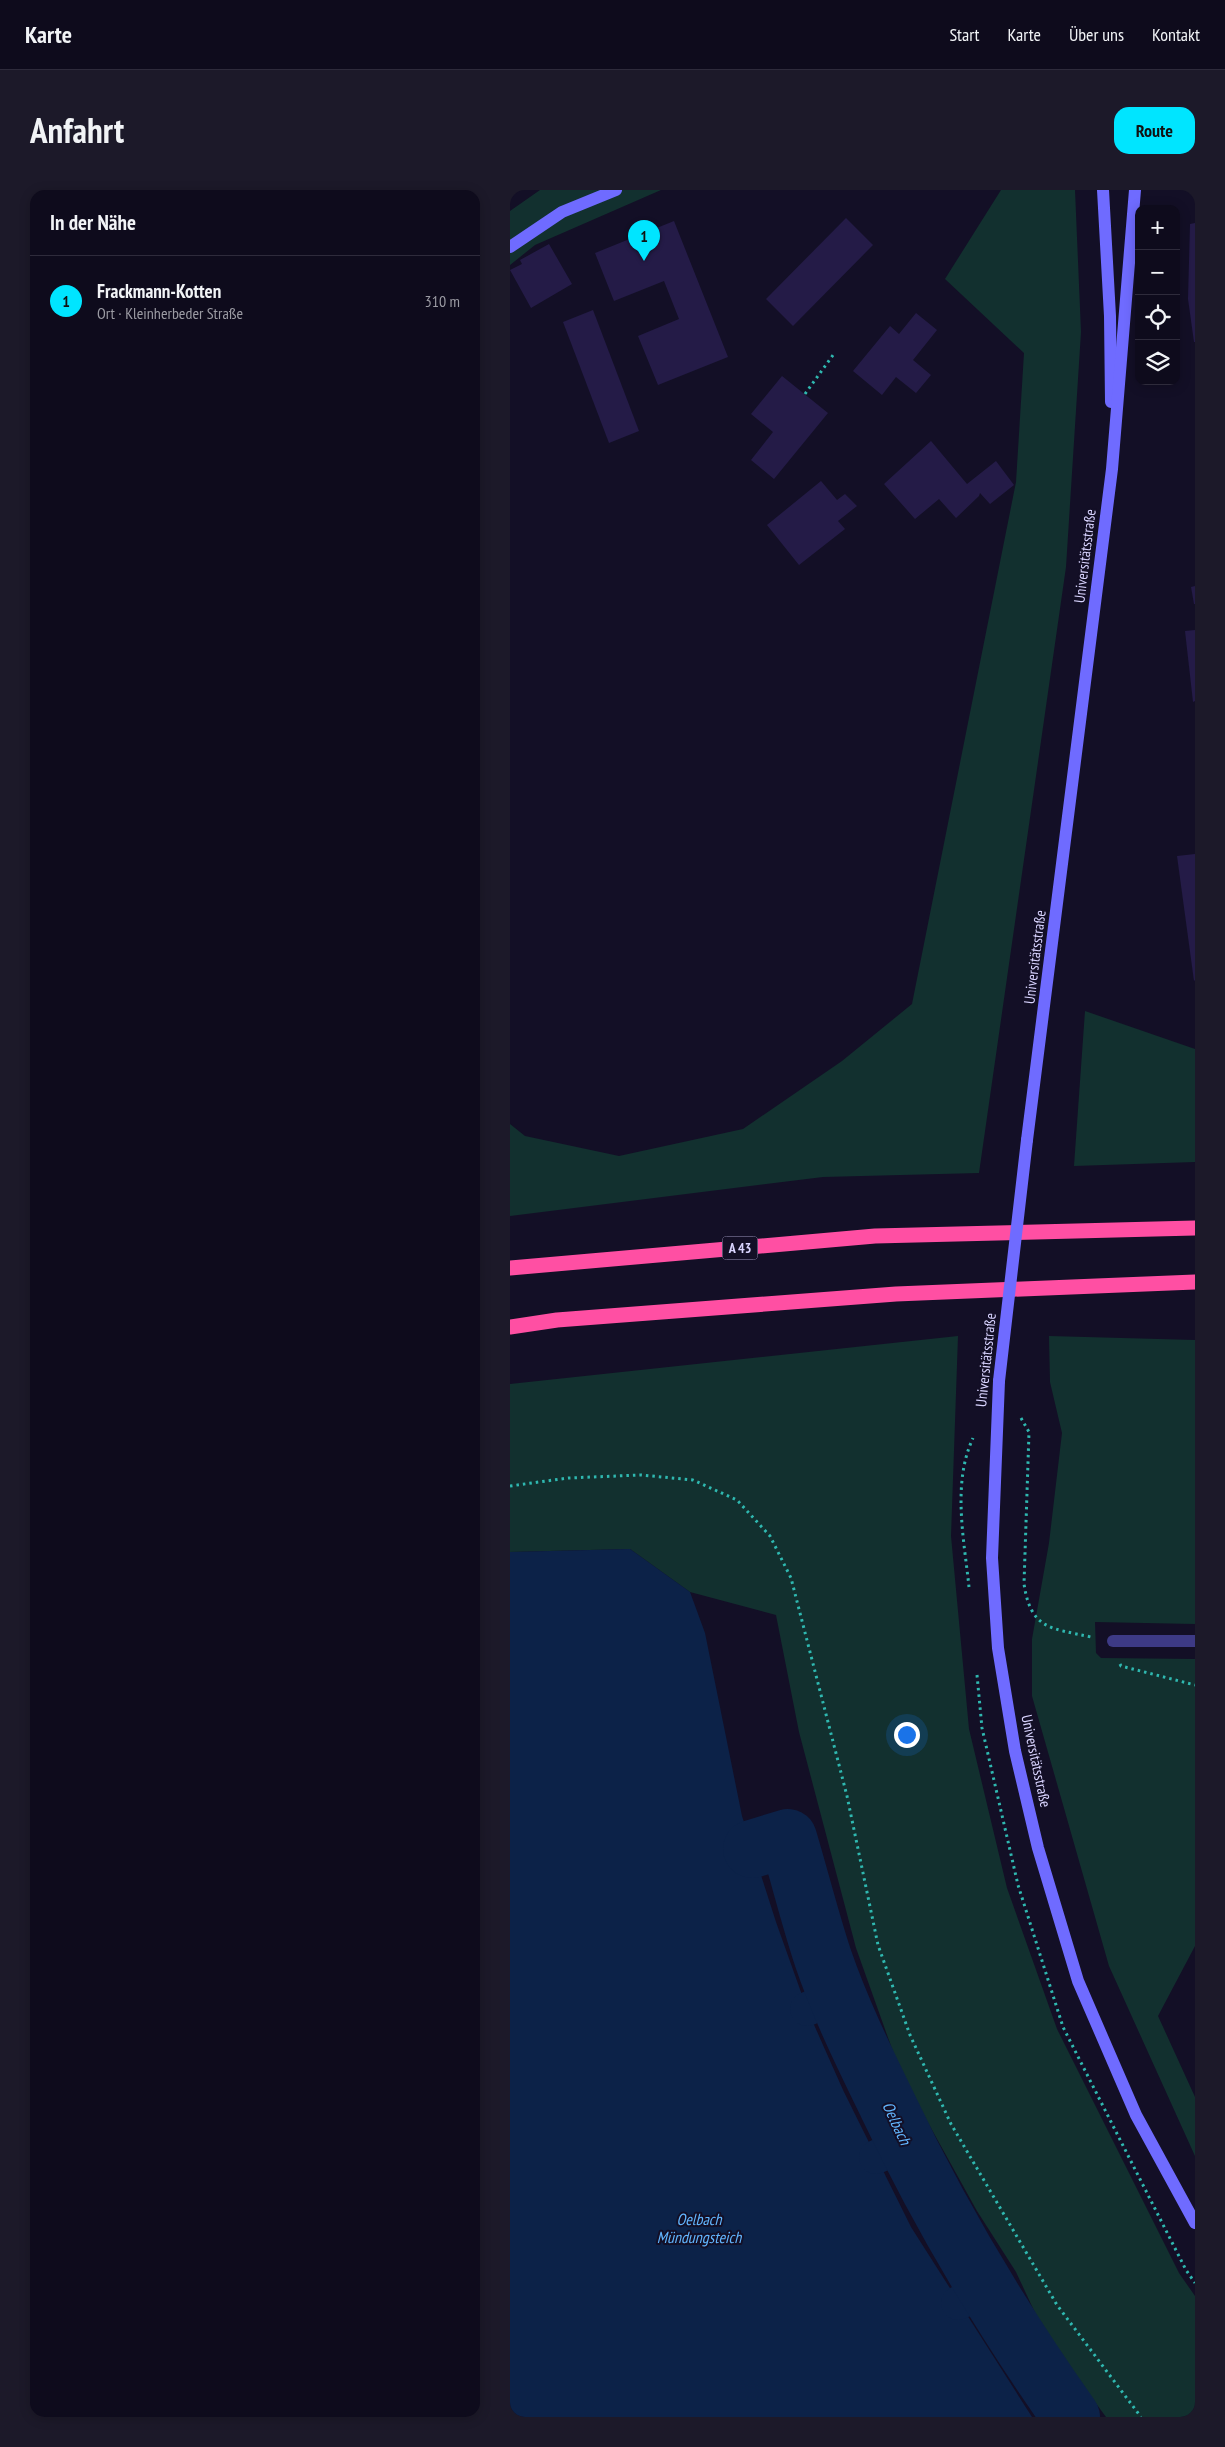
<!DOCTYPE html>
<html lang="de">
<head>
<meta charset="utf-8">
<style>
	body { margin:0; font-family:"PT Sans Narrow",sans-serif; background:#1c1929; color:#f1f3f6 }
	.controls { position:absolute; right:15px; top:15px; display:grid; overflow:hidden; border-radius:10px; box-shadow:0 2px 12px #0003 }
	.controls button { width:45px; height:45px; display:grid; place-items:center; padding:0; border:0; border-bottom:1px solid #2e2b3b; background:#0e0b1c; color:#f1f3f6; font:25px sans-serif }
	.you { position:absolute; left:396px; top:1544px; width:18px; height:18px; margin:-12px; border:4px solid #fff; border-radius:50%; background:#1a73e8; box-shadow:0 0 0 8px #1a73e833 }
	.badge { display:grid; place-items:center; width:32px; height:32px; border-radius:50%; background:#00e5ff; color:#111; font-size:16px; font-weight:700 }
	.pin { position:absolute; translate:-50% -41px; filter:drop-shadow(0 1px 2px #0008) }
	.pin::after { content:''; position:absolute; top:26px; width:18px; height:15px; background:inherit; clip-path:polygon(0 0,100% 0,50% 100%) }
	.list { margin:0; padding:0; list-style:none }
	h2 { display:flex; justify-content:space-between; align-items:center; height:65px; margin:0; padding:0 20px; font-size:21px }
	h2 small { font-size:16px; font-weight:400; color:#9b9ba3 }
	.list li { display:grid; grid-template-columns:32px 1fr auto; gap:15px; align-items:center; box-sizing:border-box; height:90px; padding:0 20px; border-top:1px solid #2e2b3b }
	.list b { display:block; font-size:19px; white-space:nowrap }
	.list p { margin:0; font-size:16px; white-space:nowrap; color:#9b9ba3 }
	.list em { font-size:16px; font-style:normal; color:#9b9ba3 }
	.icon { flex:none; width:28px; height:28px; fill:none; stroke:currentColor; stroke-width:2; stroke-linecap:round; stroke-linejoin:round }
	.map { position:relative; flex:none; width:685px; height:2227px; overflow:hidden; border-radius:15px }
	header { display:flex; align-items:center; gap:30px; box-sizing:border-box; height:70px; padding:0 25px; background:#0e0b1c; border-bottom:1px solid #2e2b3b }
	header strong { font-size:24px }
	nav { display:flex; gap:28px; margin-inline-start:auto; font-size:18px }
	.intro { display:flex; align-items:center; justify-content:space-between; box-sizing:border-box; height:120px; padding:0 30px }
	h1 { margin:0; font-size:35px }
	.button { padding:12px 22px; border-radius:15px; background:#00e5ff; color:#111; font-size:18px; font-weight:700 }
	main { display:flex; gap:30px; padding:0 30px }
	aside { flex:1; background:#0e0b1c; border-radius:15px; box-shadow:0 2px 12px #0003 }
	.map>svg:first-child { display:block }
</style>
</head>
<body>
<header>
<strong>Karte</strong>
<nav><a>Start</a><a>Karte</a><a>Über uns</a><a>Kontakt</a></nav>
</header>
<div class="intro"><h1>Anfahrt</h1><a class="button">Route</a></div>
<main>
<aside>
<h2>In der Nähe<small></small></h2>
<ul class="list">
<li><span class="badge">1</span><div><b>Frackmann-Kotten</b><p>Ort · Kleinherbeder Straße</p></div><em>310 m</em></li>
</ul>
</aside>
<div class="map">
<svg width="685" height="2227" viewBox="0 0 685 2227">
	<rect width="100%" height="100%" fill="#130f26"/>
	<g fill="#12302f">
		<polygon points="30,0 151,0 25,55 0,75 0,21"/>
		<polygon points="491,0 565,0 571,142 556,377 469,983 313,987 0,1026 0,934 15,946 109,966 233,939 332,871 402,814 506,292 514,163 435,89"/>
		<polygon points="575,821 685,859 685,972 564,976"/>
		<polygon points="448,1146 441,1346 459,1539 497,1698 547,1839 669,2083 685,2106 685,2227 596,2227 535,2144 506,2082 467,2021 391,1884 346,1758 289,1542 266,1425 180,1402 120,1359 0,1362 0,1194"/>
		<polygon points="539,1146 685,1150 685,1434 585,1432 586,1463 591,1468 685,1469 685,1756 648,1826 685,1907 685,1966 599,1776 522,1506 522,1449 539,1353 552,1243 540,1192"/>
	</g>
	<polygon fill="#0c2248" points="120,1359 180,1402 195,1443 232,1626 266,1732 297,1819 333,1900 401,2037 522,2227 0,2227 0,1362"/>
	<g fill="none" stroke-linecap="round" stroke-linejoin="round">
		<g stroke="#0c2248" stroke-width="34">
			<polyline points="297,1819 328,1806"/>
			<polyline points="366,1967 395,1954"/>
			<polyline points="448,2113 477,2100"/>
		</g>
		<path stroke="#0c2248" stroke-width="58" d="M 242,1659 L 278,1648 C 290,1688 300,1729 313,1768 C 330,1818 354,1867 377,1914 C 429,2024 491,2128 561,2227"/>
	</g>
	<g fill="#241b47">
		<polygon points="336,28 363,55 283,136 256,109"/>
		<polygon points="164,31 218,167 148,195 128,146 169,129 154,91 104,111 85,63"/>
		<polygon points="685,33 685,152 684,152 678,109 680,34"/>
		<polygon points="39,54 62,94 21,118 0,80 12,74 10,70"/>
		<polygon points="83,120 129,241 99,253 53,132"/>
		<polygon points="406,123 427,140 403,170 421,185 406,203 386,187 372,205 343,181 380,136 389,144"/>
		<polygon points="272,186 318,223 264,289 241,270 263,242 241,224"/>
		<polygon points="421,251 457,294 486,271 504,295 480,314 470,303 469,306 446,328 429,309 405,329 374,294"/>
		<polygon points="311,291 327,310 335,304 347,316 328,331 335,339 289,375 257,335"/>
		<polygon points="685,396 685,414 684,414 681,397"/>
		<polygon points="685,440 685,511 683,512 675,441"/>
		<polygon points="685,664 685,790 684,791 667,666"/>
	</g>
	<g fill="none" stroke-linecap="round" stroke-linejoin="round">
		<g stroke="#2fb8b0" stroke-width="3" stroke-dasharray="2.5 4" stroke-linecap="butt">
			<polyline points="295,204 323,165"/>
			<path d="M 511,1228 L 519,1242 L 514,1394 C 521,1440 541,1438 581,1447"/>
			<polyline points="0,1296 58,1288 131,1285 183,1290 227,1310 260,1346 281,1388 337,1606 368,1755 400,1845 441,1934 547,2115 631,2227"/>
			<path d="M 459,1397 C 454,1349 442,1293 463,1248"/>
			<polyline points="610,1474 611,1476 685,1495"/>
			<polyline points="467,1485 472,1538 508,1695 553,1837 676,2080 685,2093"/>
		</g>
		<polyline stroke="#3d3a85" stroke-width="12" points="603,1451 685,1451"/>
		<g stroke="#6f6bff" stroke-width="12">
			<polyline points="593,0 600,126 601,212"/>
			<polyline points="0,57 52,22 106,0"/>
			<polyline points="517,950 602,279 625,0"/>
			<polyline points="489,1191 482,1368 488,1458 505,1561 528,1658 568,1791 626,1925 685,2033"/>
		</g>
		<g stroke="#ff4fa3" stroke-width="15">
			<polyline points="0,1078 365,1046 685,1038"/>
			<polyline points="0,1137 47,1130 386,1104 685,1092"/>
		</g>
		<polyline stroke="#6f6bff" stroke-width="12" points="489,1191 517,950"/>
	</g>
	<g text-anchor="middle" stroke-width="4" stroke-linejoin="round" paint-order="stroke">
		<rect fill="#130f26" stroke="#9e99be" stroke-width="1" x="212.5" y="1046.5" width="35" height="23" rx="4"/>
		<g font-size="14" font-weight="bold" fill="#d9d4ff">
			<text x="230" y="1063">A 43</text>
		</g>
		<g font-size="15" fill="#d9d4ff" stroke="#130f26">
			<text transform="translate(575 366) rotate(-83)" y="5">Universitätsstraße</text>
			<text transform="translate(525 767) rotate(-83)" y="5">Universitätsstraße</text>
			<text transform="translate(476 1170) rotate(-84)" y="5">Universitätsstraße</text>
			<text transform="translate(526 1571) rotate(78)" y="5">Universitätsstraße</text>
		</g>
		<g font-size="16" font-style="italic" fill="#62b6ff" stroke="#130f26">
			<text transform="translate(387 1933) rotate(65)" y="6">Oelbach</text>
			<text x="189" y="2035">Oelbach<tspan x="189" dy="18">Mündungsteich</tspan></text>
		</g>
	</g>
</svg>
<div class="controls">
<button>+</button>
<button>−</button>
<button><svg class="icon" aria-label="locate" viewBox="0 0 24 24"><circle cx="12" cy="12" r="6"/><path d="M12 2v4M12 18v4M2 12h4M18 12h4"/></svg></button>
<button><svg class="icon" aria-label="layers" viewBox="0 0 24 24"><path d="M12 4l9 5-9 5-9-5zM3 14l9 5 9-5"/></svg></button>
</div>
<div class="you"></div>
<div class="pin badge" style="left:134px;top:71px">1</div>
</div>
</main>
</body>
</html>
